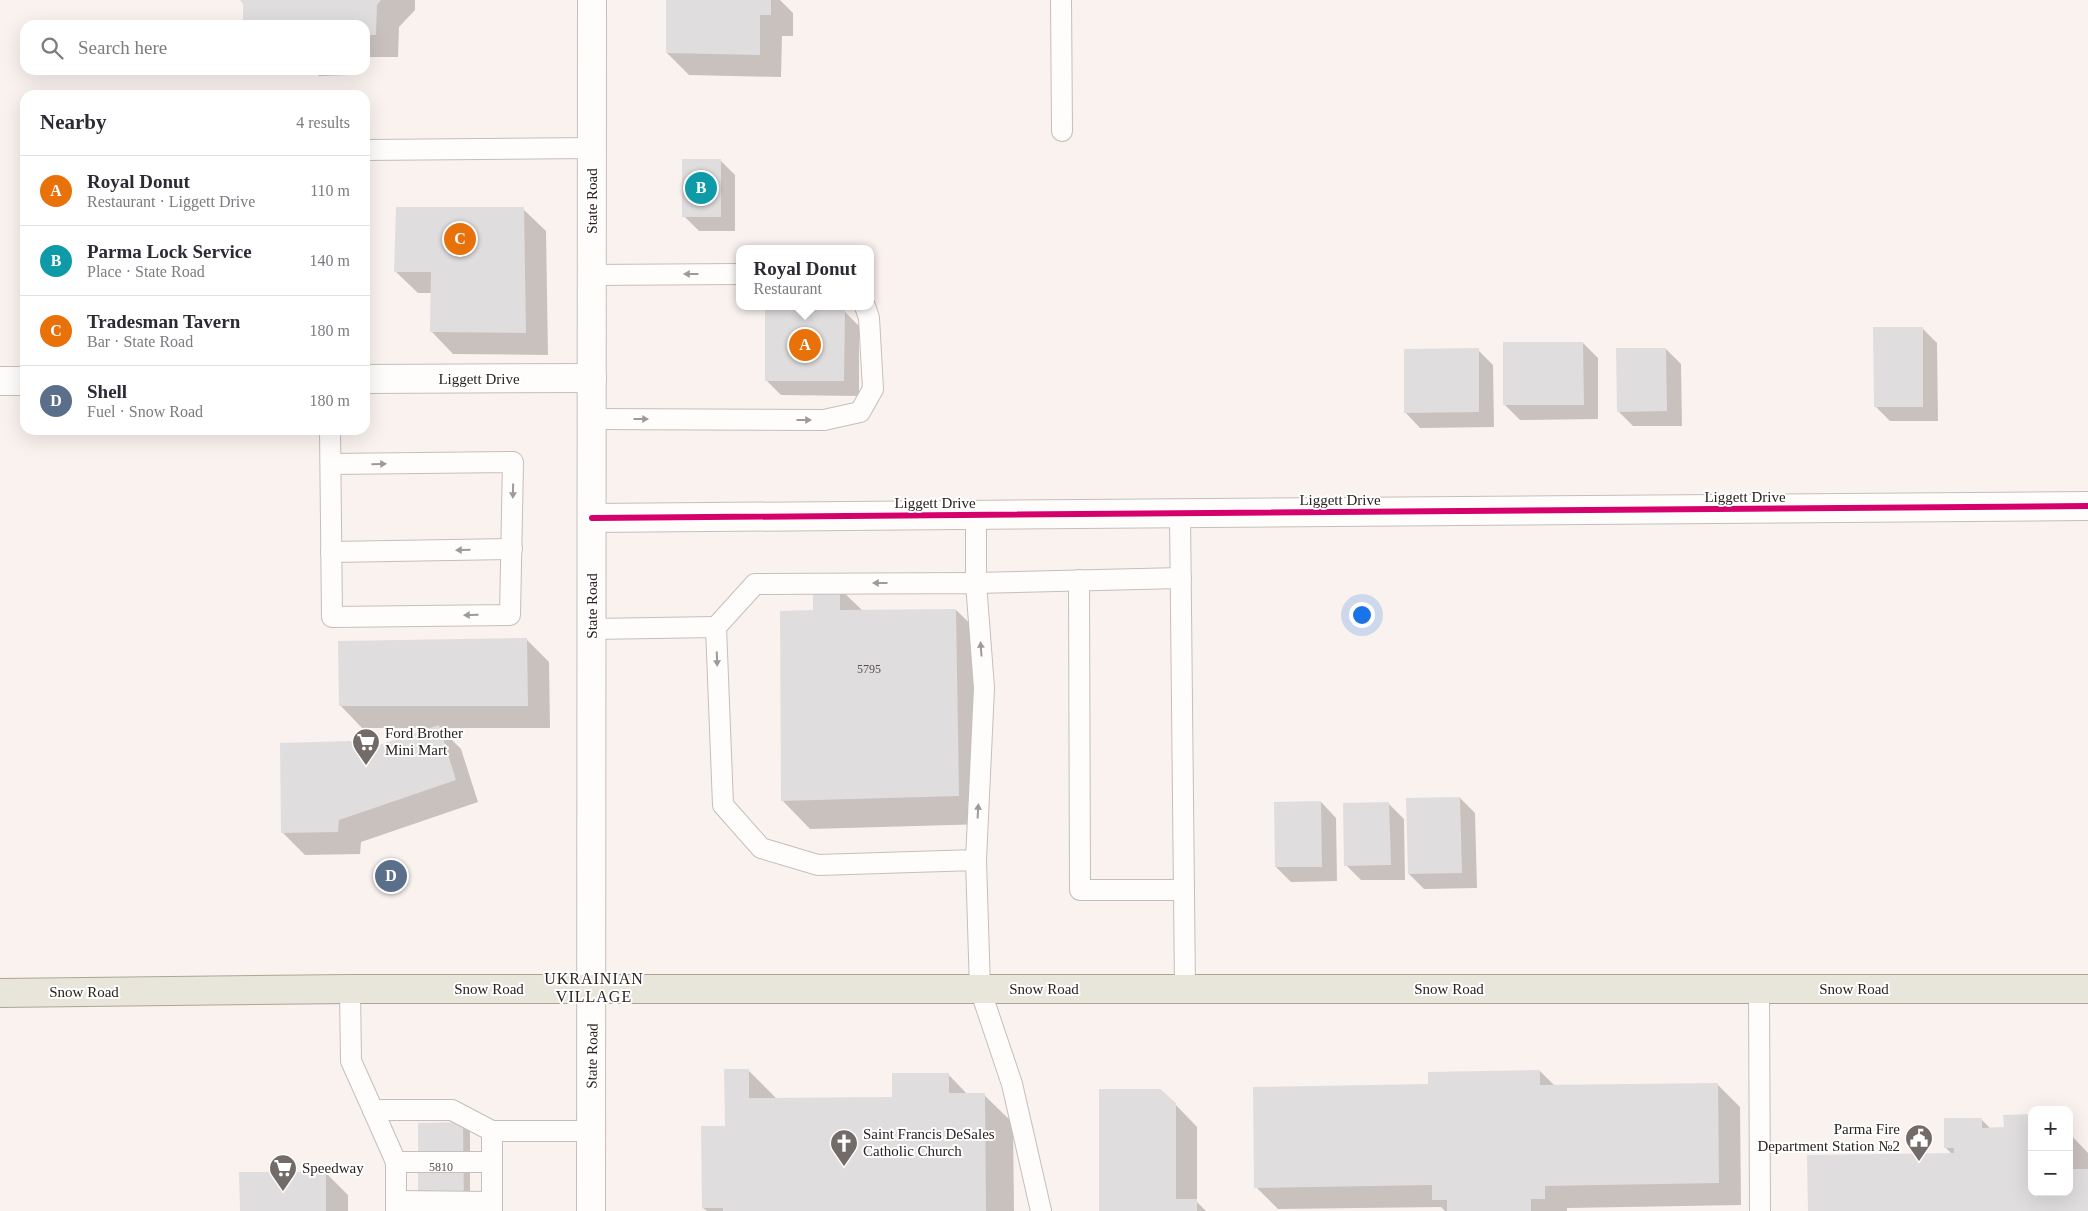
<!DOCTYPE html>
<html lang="en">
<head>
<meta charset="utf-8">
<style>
	body { margin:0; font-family:Georgia,serif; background:#f2f2f3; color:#2b2b33 }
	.controls { position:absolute; right:15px; bottom:15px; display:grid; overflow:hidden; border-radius:10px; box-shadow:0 5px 20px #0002 }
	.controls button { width:45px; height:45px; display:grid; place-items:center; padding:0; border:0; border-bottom:1px solid #e1e1e2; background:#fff; color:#2b2b33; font:25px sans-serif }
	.you { position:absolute; left:1361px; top:614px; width:18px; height:18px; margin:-12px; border:4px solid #fff; border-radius:50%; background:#1a73e8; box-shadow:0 0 0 8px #1a73e833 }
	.badge { display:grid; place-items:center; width:32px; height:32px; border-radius:50%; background:#736b67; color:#fff; font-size:16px; font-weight:700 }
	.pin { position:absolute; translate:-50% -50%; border:2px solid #fff; box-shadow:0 1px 5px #0006 }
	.popup { position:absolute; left:736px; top:245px; width:138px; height:65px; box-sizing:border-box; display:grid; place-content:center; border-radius:10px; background:#fff; filter:drop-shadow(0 1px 4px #0005); font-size:16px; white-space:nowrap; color:#7c7c81 }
	.popup b { font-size:19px; color:#2b2b33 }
	.popup::after { content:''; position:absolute; left:50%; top:100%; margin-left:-10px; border:10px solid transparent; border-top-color:#fff }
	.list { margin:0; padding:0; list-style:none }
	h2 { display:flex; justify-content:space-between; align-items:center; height:65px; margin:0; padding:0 20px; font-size:21px }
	h2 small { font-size:16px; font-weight:400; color:#7c7c81 }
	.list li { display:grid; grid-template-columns:32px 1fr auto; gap:15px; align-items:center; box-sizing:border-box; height:70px; padding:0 20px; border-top:1px solid #e1e1e2 }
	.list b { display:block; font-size:19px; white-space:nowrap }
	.list p { margin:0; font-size:16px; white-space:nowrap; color:#7c7c81 }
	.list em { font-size:16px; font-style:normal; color:#7c7c81 }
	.icon { flex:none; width:28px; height:28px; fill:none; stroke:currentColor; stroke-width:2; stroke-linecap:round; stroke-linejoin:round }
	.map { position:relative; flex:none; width:2088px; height:1211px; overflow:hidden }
	.search { position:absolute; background:#fff; box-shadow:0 5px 20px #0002; left:20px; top:20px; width:350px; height:55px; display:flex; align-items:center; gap:12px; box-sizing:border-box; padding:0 18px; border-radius:15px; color:#7c7c81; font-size:19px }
	.panel { position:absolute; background:#fff; box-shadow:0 5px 20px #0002; left:20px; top:90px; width:350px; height:345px; border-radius:15px }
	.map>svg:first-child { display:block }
</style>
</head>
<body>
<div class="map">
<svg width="2088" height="1211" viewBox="0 0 2088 1211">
	<rect width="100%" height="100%" fill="#faf2ee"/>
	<g fill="#0003">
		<polygon points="241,0 415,0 415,10 399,27 398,57 368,57 365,60 365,25 245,25 244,3"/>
		<polygon points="667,0 780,0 793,13 793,36 782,36 781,77 689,75 667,53"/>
		<polygon points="313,70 355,70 349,75 319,76"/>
		<polygon points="720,160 735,175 735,231 699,231 684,216"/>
		<polygon points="523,209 546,231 548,355 453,354 431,331 431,293 418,293 395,271"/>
		<polygon points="844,311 859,326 859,396 781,395 766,380"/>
		<polygon points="1922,328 1937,343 1938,421 1890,421 1875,406"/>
		<polygon points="1583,343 1598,358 1598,419 1520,420 1505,405"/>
		<polygon points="1666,349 1681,364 1682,426 1633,426 1618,411"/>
		<polygon points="1478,350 1493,365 1494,427 1420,428 1405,412"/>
		<polygon points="839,588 863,611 956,610 985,638 987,824 810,829 782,800 814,612"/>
		<polygon points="527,640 549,662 550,728 440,728 461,749 478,802 361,842 360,854 305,855 283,833 351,742 361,752 434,728 362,728 340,705"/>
		<polygon points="1460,798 1475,813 1477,888 1424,889 1409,874"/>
		<polygon points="1321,802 1336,818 1337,881 1291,882 1276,867"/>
		<polygon points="1389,804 1404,819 1405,880 1361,880 1346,865"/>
		<polygon points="748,1070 777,1099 893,1098 948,1074 968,1095 984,1095 1013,1123 1014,1211 707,1211 703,1208 726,1128"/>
		<polygon points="1540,1071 1555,1086 1717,1084 1740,1107 1741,1205 1567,1208 1567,1211 1445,1211 1441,1207 1278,1209 1256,1187 1430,1085"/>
		<polygon points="1175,1104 1197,1127 1197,1202 1206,1211 1100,1211"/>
		<polygon points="1981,1119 1991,1129 2032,1192 2069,1192 2069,1133 2088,1153 2088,1211 1809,1211 1952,1154 1945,1147"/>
		<polygon points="463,1123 470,1131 470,1211 420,1211"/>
		<polygon points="326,1173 348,1195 348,1211 241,1211"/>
	</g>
	<g fill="#e0dddf">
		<polygon points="240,0 381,0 377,5 376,35 365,35 365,25 243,25 243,4"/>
		<polygon points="666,0 771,0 771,15 760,15 760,55 666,53"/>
		<rect x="682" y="159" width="39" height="58"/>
		<polygon points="396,207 524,207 526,333 430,332 431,272 394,272"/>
		<polygon points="765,309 845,309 844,381 765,381"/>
		<polygon points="1873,327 1923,327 1923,407 1874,407"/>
		<polygon points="1503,342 1583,342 1584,405 1503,405"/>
		<polygon points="1479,348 1479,412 1404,413 1404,349"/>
		<polygon points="1616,348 1666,348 1667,411 1617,412"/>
		<polygon points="840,586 840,610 956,609 959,796 781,801 780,611 813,610 813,587"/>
		<polygon points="527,638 528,706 339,706 338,641"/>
		<polygon points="439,725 456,780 339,820 338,832 281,833 280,743 351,741 358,752"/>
		<polygon points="1460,797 1462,873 1408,874 1406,798"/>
		<polygon points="1321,801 1322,867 1275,867 1274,802"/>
		<polygon points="1389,802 1391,865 1344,866 1343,803"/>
		<polygon points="724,1069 749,1069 749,1098 892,1097 892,1073 949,1073 949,1093 985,1093 986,1211 723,1211 723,1208 702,1208 701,1126 725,1126"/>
		<polygon points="1540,1070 1540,1085 1718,1083 1719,1183 1545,1186 1545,1199 1531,1199 1531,1211 1447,1211 1447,1200 1432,1200 1432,1185 1254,1188 1253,1087 1428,1084 1428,1072"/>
		<polygon points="1099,1089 1160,1089 1176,1103 1176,1199 1197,1199 1197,1211 1099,1211"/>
		<polygon points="2032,1114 2032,1192 2069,1192 2069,1169 2088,1169 2088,1211 1808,1211 1807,1155 1954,1153 1954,1148 1944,1148 1944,1118 1982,1118 1982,1128 2004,1127 2003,1115"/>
		<polygon points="463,1122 464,1211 418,1211 418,1123"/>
		<polygon points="239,1172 326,1172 326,1211 240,1211"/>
	</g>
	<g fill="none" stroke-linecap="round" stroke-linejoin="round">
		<g stroke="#c6beba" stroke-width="22">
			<g id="lane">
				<polyline points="1061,0 1062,131"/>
				<polyline points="365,150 592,148"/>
				<polyline points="592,275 740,274"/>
				<polyline points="592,419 824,420 860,412 873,389 869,318 865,306"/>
				<polyline points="330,430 332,617 510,615 513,462 331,464"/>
				<polyline points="1180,514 1185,989"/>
				<polyline points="976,515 976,583 1181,578"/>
				<polyline points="331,552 512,549"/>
				<polyline points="1079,580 1080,890 1184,890"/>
				<polyline points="592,629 716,627"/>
				<polyline points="976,860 818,865 761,848 723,805 716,627 755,584 976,583 984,688 976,860 980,989 1012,1084 1041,1211"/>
				<polyline points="350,989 351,1061 373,1110 452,1110 492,1131 492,1211"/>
				<polyline points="1759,989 1760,1211"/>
				<polyline points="373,1110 396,1162 396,1211"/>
				<polyline points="492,1131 590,1131"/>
				<polyline points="396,1162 492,1162"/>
				<polyline points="396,1201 492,1202"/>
			</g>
		</g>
		<g stroke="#c6beba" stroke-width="30">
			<g id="street">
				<polyline points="365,379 592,378"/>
				<polyline points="0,381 25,381"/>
				<polyline points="592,518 2088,506"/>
			</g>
		</g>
		<g stroke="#c6beba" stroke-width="30">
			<polyline id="secondary" points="591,1211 592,0"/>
		</g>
		<g stroke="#aca693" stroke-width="30">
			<polyline id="primary" points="0,993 350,989 2088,989"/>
		</g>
		<use href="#lane" stroke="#fefdfc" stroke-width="20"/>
		<use href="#street" stroke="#fefdfc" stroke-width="28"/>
		<use href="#secondary" stroke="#fefdfc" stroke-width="28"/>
		<use href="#primary" stroke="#e8e6db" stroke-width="28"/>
		<g stroke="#fff" stroke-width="9">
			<polyline id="cycleway" points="592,518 2088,506"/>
		</g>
		<use href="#cycleway" stroke="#d6006c" stroke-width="6"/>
	</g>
	<defs><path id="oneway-solid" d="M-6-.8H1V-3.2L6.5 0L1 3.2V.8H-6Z" transform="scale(1.25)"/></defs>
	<g fill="#9f9a99">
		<use href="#oneway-solid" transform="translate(691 274) rotate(180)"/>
		<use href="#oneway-solid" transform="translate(641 419)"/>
		<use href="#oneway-solid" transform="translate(804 420)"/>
		<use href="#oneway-solid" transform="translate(379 464) rotate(-1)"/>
		<use href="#oneway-solid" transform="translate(513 491) rotate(91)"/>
		<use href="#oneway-solid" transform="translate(463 550) rotate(179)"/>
		<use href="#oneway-solid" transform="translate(880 583) rotate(180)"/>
		<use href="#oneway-solid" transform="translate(471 615) rotate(179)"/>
		<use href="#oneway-solid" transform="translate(981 649) rotate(-94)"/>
		<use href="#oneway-solid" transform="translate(717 659) rotate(88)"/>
		<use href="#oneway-solid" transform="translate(978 811) rotate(-87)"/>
	</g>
	<defs>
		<g id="supermarket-pin" transform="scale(1.4375)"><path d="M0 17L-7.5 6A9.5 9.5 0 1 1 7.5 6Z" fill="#736b67" stroke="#fff"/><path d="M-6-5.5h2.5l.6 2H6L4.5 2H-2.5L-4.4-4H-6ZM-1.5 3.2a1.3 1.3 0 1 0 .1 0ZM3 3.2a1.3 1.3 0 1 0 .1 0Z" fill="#fff"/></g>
		<g id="civic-pin" transform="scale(1.4375)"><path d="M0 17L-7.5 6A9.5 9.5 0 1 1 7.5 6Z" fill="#736b67" stroke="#fff"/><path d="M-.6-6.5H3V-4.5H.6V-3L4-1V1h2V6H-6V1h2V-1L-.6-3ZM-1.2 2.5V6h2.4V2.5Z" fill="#fff"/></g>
		<g id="church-pin" transform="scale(1.4375)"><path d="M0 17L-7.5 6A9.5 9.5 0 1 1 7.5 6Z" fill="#736b67" stroke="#fff"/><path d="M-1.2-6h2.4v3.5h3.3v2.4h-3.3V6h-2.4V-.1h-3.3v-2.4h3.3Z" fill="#fff"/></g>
	</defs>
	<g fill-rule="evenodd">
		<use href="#supermarket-pin" x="366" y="742"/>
		<use href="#civic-pin" x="1919" y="1138"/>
		<use href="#church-pin" x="844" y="1143"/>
		<use href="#supermarket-pin" x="283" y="1168"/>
	</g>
	<g text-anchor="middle" stroke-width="4" stroke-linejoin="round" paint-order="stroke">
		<g font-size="12" fill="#58514f">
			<text x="869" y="673">5795</text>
			<text x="441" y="1171">5810</text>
		</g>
		<g font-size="15" fill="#2b221f" stroke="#fff">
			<text transform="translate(592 201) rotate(-90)" y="5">State Road</text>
			<text x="479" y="384">Liggett Drive</text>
			<text x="1745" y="502">Liggett Drive</text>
			<text x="1340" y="505">Liggett Drive</text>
			<text x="935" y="508">Liggett Drive</text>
			<text transform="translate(592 606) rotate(-90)" y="5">State Road</text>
			<text x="489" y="994">Snow Road</text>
			<text x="1044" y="994">Snow Road</text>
			<text x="1449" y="994">Snow Road</text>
			<text x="1854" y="994">Snow Road</text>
			<text x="84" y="997">Snow Road</text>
			<text transform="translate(592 1056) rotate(-89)" y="5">State Road</text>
		</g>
		<g font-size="15" fill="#2b221f" stroke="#fff" text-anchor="start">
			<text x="385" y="738">Ford Brother<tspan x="385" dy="17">Mini Mart</tspan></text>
			<text x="1900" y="1134" text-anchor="end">Parma Fire<tspan x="1900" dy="17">Department Station №2</tspan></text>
			<text x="863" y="1139">Saint Francis DeSales<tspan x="863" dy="17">Catholic Church</tspan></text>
			<text x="302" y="1173">Speedway</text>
		</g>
		<g font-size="16" letter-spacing="1" fill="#2b221f" stroke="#fff">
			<text x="594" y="984">UKRAINIAN<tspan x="594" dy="18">VILLAGE</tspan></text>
		</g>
	</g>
</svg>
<div class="controls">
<button>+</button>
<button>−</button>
</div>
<div class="you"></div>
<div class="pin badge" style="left:805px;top:345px;background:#e8710a">A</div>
<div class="popup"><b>Royal Donut</b>Restaurant</div>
<div class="pin badge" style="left:701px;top:188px;background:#0f9aa8">B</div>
<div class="pin badge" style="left:460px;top:239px;background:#e8710a">C</div>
<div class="pin badge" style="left:391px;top:876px;background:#5c6f8a">D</div>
<div class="search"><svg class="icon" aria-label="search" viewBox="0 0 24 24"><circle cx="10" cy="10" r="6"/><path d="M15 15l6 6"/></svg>Search here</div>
<section class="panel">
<h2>Nearby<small>4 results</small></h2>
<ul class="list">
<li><span class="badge" style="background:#e8710a">A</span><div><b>Royal Donut</b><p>Restaurant · Liggett Drive</p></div><em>110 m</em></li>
<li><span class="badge" style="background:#0f9aa8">B</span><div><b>Parma Lock Service</b><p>Place · State Road</p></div><em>140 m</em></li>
<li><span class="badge" style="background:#e8710a">C</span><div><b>Tradesman Tavern</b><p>Bar · State Road</p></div><em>180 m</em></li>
<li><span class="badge" style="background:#5c6f8a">D</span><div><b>Shell</b><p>Fuel · Snow Road</p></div><em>180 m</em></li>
</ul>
</section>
</div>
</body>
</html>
